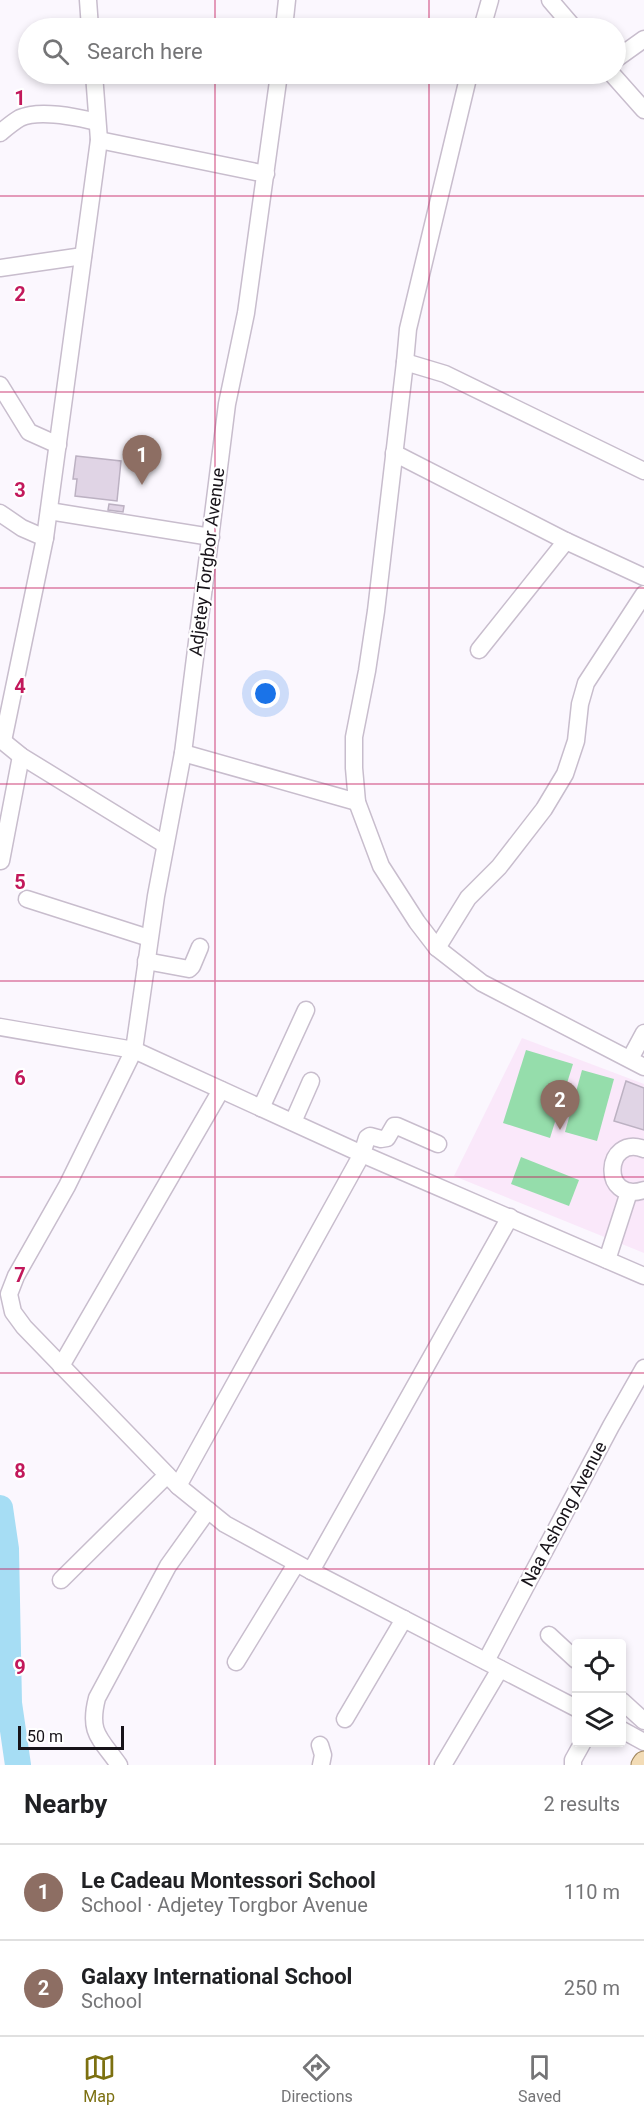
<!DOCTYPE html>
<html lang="en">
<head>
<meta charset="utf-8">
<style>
	body { margin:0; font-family:Roboto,sans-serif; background:#f2f2f2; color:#202124 }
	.controls { position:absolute; right:18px; bottom:18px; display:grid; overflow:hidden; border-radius:6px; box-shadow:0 3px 9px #0003 }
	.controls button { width:54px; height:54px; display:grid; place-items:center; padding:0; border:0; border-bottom:2px solid #e0e0e0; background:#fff; color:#202124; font:30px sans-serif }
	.scale { position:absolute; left:18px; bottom:15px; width:106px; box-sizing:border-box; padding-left:6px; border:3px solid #171319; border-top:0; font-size:16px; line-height:21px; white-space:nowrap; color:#171319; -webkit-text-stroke:4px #fff; paint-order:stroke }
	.you { position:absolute; left:266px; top:694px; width:21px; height:21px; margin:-15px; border:4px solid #fff; border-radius:50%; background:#1a73e8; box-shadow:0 0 0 9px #1a73e833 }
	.badge { display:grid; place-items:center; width:39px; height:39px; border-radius:50%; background:#7c7010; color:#fff; font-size:20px; font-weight:700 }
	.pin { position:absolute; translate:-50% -50px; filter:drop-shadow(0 2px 3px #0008) }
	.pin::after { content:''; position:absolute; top:32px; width:21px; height:18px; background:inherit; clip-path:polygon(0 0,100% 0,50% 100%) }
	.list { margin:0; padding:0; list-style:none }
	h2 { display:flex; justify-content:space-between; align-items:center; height:78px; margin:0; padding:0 24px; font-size:26px }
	h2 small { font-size:20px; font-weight:400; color:#757577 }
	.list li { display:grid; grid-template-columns:39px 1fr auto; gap:18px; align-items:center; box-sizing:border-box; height:96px; padding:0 24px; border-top:2px solid #e0e0e0 }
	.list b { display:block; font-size:22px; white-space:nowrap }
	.list p { margin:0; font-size:20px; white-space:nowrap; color:#757577 }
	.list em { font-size:20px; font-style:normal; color:#757577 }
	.icon { flex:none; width:33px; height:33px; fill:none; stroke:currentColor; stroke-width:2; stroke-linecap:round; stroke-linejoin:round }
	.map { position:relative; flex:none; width:644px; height:1765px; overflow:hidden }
	.search { position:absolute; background:#fff; box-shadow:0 3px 9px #0003; left:18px; right:18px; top:18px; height:66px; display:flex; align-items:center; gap:15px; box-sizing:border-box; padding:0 21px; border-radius:33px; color:#757577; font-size:22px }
	.sheet { height:270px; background:#fff }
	nav { display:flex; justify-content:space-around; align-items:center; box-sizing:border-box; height:84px; border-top:2px solid #e0e0e0; background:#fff; font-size:16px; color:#757577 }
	nav a { display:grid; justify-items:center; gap:3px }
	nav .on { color:#7c7010 }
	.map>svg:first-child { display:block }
</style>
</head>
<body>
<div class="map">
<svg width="644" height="1765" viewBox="0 0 644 1765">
	<rect width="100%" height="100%" fill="#fbf7fe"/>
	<polygon fill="#fae8fa" points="522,1038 644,1084 644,1253 454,1176"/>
	<g fill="#95ddab">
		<polygon points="526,1050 573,1064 550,1138 503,1123"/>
		<polygon points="582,1070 614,1079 597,1141 565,1132"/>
		<polygon points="521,1157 579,1180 569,1206 511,1184"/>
	</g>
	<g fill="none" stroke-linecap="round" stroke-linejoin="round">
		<polyline stroke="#a6ddf4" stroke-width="26" points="0,1508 6,1549 9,1703 18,1765"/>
	</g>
	<g fill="#e0d4e5" stroke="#bcb1c2" stroke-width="1.5">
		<polygon points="76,456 121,461 117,501 75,496 77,479 73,479"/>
		<polygon points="109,504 124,506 123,512 108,510"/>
		<polygon points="626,1081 644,1088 644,1130 614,1121"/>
	</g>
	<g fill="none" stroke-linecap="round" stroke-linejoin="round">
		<g stroke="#c8bdcd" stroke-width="19">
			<g id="minor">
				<polyline points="88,0 90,28"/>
				<polyline points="550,0 574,28"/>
				<polyline points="284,28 287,0"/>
				<polyline points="482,28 490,0"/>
				<polyline points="616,59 644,39"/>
				<polyline points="279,74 246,313 227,404 183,753 156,896 134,1050 67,1186 16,1276 9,1294 13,1312 24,1327 178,1486 225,1524 311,1571 576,1708"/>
				<polyline points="612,74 644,110"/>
				<path d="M 0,133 C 6,128 13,122 20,118 C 40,109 76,117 97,122"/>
				<polyline points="99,140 266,174"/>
				<polyline points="0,268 83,256"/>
				<polyline points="405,362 408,329 469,74"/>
				<polyline points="0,385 29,432 58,445"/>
				<polyline points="394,453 566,541 644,577"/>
				<polyline points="644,471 445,374 405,362 376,611 367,671 354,737 354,768 357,802 381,866 417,922 437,948 482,983 644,1067"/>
				<polyline points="49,511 211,537"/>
				<polyline points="0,513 22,528 45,538"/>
				<polyline points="479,650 566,541"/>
				<polyline points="0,739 21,756 164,844"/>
				<polyline points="3,741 45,538 99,140 94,74"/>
				<polyline points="183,753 357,802"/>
				<polyline points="1,861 21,756"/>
				<polyline points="27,899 149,938"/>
				<polyline points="437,948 468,898 499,867 544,809 565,774 576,741 580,704 586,683 644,594"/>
				<polyline points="146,961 189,969 192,966 200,947"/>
				<polyline points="0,1027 134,1050 362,1154 644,1276"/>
				<polyline points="630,1059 644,1033"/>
				<polyline points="261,1108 306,1010"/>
				<polyline points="293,1122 311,1081"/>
				<path d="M 644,1149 C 604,1134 600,1204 644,1190"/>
				<polyline points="607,1260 629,1192"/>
				<polyline points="61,1366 221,1090"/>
				<polyline points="178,1486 362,1154 367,1138 370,1136 381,1139 387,1138 394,1126 397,1126 438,1144"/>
				<polyline points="311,1571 510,1217"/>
				<polyline points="61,1580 167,1475"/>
				<polyline points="549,1635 576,1660"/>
				<polyline points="486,1661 611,1426 644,1368"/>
				<polyline points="236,1662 296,1564"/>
				<polyline points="622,1701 644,1721"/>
				<polyline points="345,1719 404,1619"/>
				<polyline points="622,1730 644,1742"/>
				<polyline points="320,1745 323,1755 321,1765"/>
				<path d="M 119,1765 C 100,1738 88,1733 97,1698 L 168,1566 L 208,1510"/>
				<polyline points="443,1765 500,1669"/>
				<polyline points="573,1765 573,1760 583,1742"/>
			</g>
		</g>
		<g stroke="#a1875f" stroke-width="23">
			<polyline id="major" points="642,1765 644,1762"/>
		</g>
		<use href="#minor" stroke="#fff" stroke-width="16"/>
		<use href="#major" stroke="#f3dcb6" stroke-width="21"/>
	</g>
	<path fill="none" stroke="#c2185b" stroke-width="1.5" stroke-opacity="0.55" d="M 215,0 L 215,28M 429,0 L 429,28M 215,74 L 215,1765M 429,74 L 429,1765M 0,196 L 644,196M 0,392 L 644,392M 0,588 L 644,588M 0,784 L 644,784M 0,981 L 644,981M 0,1177 L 644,1177M 0,1373 L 644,1373M 0,1569 L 644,1569"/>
	<g text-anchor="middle" stroke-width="4.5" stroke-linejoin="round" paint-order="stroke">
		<g font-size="18" fill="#171319" stroke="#fff">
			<text transform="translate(207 562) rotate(-83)" y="6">Adjetey Torgbor Avenue</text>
			<text transform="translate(564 1514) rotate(-62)" y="6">Naa Ashong Avenue</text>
		</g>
	</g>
	<g font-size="20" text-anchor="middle" font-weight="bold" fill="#c2185b" stroke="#fff" stroke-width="4.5" stroke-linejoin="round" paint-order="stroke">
		<text x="20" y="105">1</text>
		<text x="20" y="301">2</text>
		<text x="20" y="497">3</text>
		<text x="20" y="693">4</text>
		<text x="20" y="889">5</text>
		<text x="20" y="1085">6</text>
		<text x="20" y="1282">7</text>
		<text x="20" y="1478">8</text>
		<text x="20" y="1674">9</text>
	</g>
</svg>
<div class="controls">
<button><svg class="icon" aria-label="locate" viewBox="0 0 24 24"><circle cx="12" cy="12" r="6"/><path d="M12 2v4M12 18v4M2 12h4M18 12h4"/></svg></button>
<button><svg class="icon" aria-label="layers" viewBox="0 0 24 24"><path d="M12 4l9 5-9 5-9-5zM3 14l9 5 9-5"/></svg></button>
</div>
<div class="scale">50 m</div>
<div class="you"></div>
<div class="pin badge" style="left:142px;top:485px;background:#8d6e63">1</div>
<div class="pin badge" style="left:560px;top:1130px;background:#8d6e63">2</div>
<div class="search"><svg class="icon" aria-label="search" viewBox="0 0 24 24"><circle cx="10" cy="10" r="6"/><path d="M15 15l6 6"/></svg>Search here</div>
</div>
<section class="sheet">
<h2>Nearby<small>2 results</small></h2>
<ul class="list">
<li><span class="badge" style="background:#8d6e63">1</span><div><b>Le Cadeau Montessori School</b><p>School · Adjetey Torgbor Avenue</p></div><em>110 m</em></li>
<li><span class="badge" style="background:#8d6e63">2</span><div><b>Galaxy International School</b><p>School</p></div><em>250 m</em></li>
</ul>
</section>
<nav>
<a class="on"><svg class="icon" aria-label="map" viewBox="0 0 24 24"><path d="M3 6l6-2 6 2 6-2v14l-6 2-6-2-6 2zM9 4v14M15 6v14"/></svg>Map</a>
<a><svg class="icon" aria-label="directions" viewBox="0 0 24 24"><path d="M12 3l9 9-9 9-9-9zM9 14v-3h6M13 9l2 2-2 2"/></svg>Directions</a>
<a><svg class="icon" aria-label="saved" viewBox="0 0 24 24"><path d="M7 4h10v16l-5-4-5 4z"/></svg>Saved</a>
</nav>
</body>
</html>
